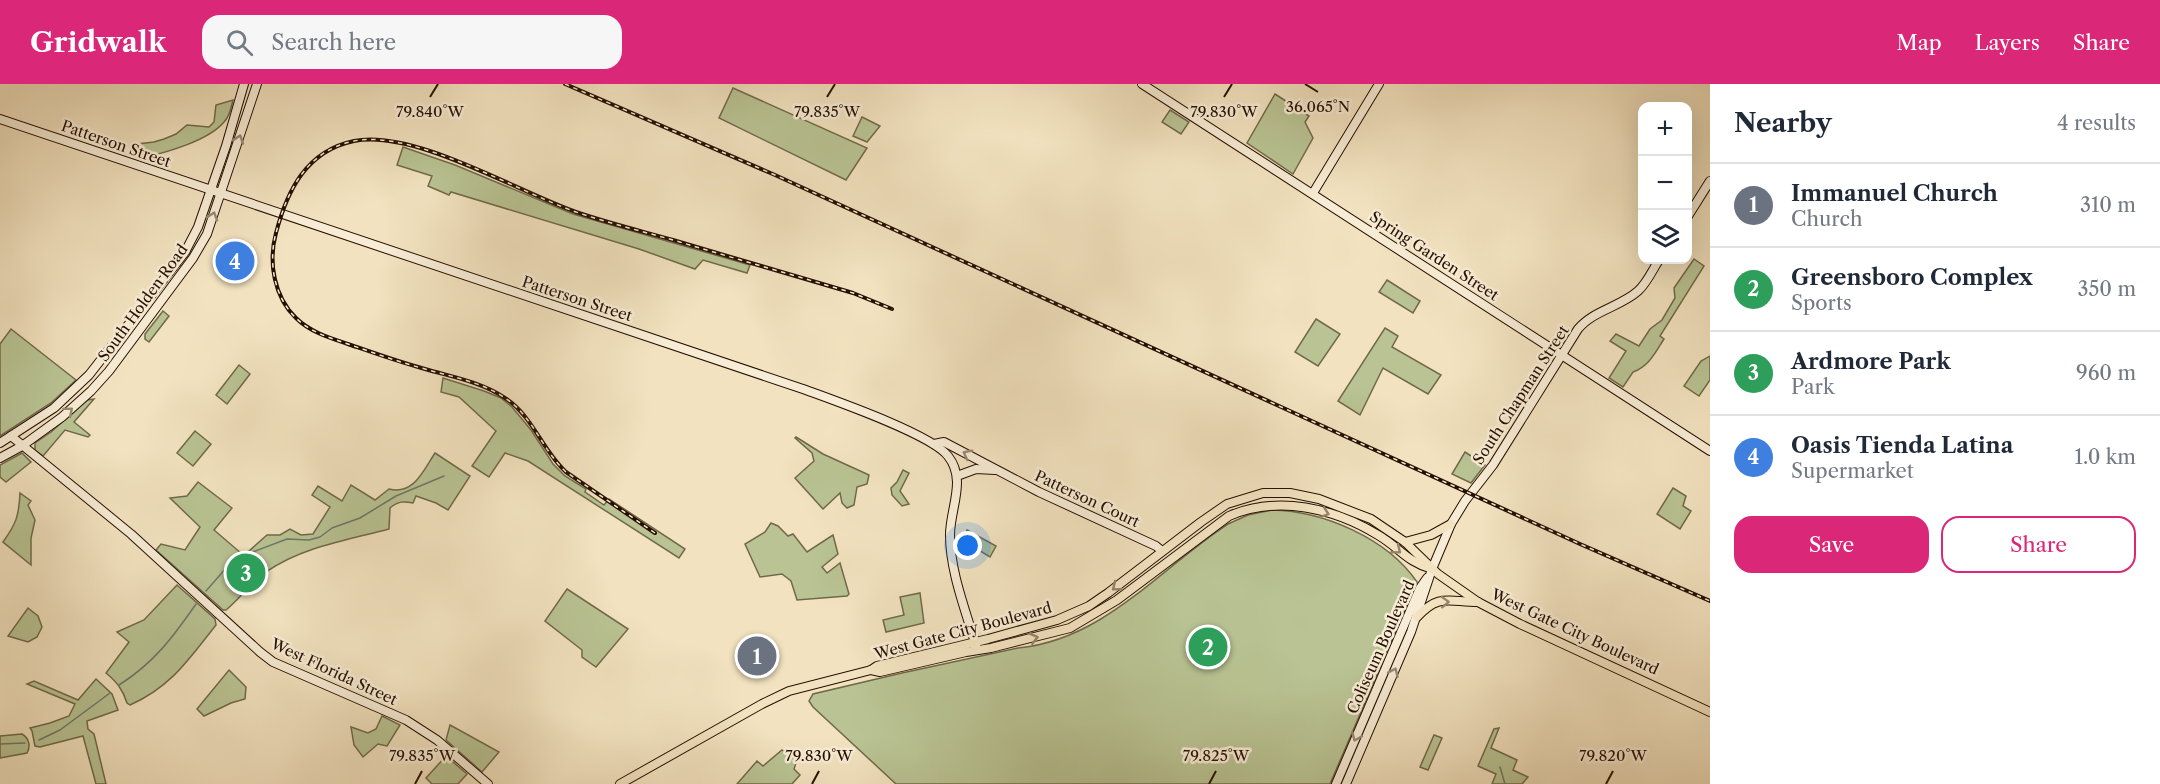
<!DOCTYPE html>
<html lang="en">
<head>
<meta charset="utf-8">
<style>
	body { margin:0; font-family:"Libre Caslon Text",serif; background:#f6f6f7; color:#1f2937 }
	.controls { position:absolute; right:18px; top:18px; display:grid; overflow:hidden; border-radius:12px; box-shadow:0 6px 24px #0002 }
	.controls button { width:54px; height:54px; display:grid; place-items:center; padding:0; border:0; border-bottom:2px solid #e0e1e3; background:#fff; color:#1f2937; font:30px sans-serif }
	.you { position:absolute; left:968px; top:462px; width:21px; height:21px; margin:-15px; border:4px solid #fff; border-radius:50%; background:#1a73e8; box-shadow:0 0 0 9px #1a73e833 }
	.badge { display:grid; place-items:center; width:39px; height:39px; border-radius:50%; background:#db2777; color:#fff; font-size:20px; font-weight:700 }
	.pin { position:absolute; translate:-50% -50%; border:3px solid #fff; box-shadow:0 2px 6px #0006 }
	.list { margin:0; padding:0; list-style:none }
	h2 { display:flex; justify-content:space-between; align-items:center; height:78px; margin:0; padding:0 24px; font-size:26px }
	h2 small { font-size:20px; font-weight:400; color:#747a83 }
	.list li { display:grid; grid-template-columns:39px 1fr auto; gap:18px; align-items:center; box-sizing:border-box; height:84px; padding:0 24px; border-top:2px solid #e0e1e3 }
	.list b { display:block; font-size:22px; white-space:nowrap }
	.list p { margin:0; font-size:20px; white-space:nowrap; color:#747a83 }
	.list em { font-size:20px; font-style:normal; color:#747a83 }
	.actions { display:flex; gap:12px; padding:18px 24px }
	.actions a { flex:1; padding:14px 0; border:2px solid #db2777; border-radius:18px; text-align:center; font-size:21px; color:#db2777 }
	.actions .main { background:#db2777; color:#fff }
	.icon { flex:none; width:33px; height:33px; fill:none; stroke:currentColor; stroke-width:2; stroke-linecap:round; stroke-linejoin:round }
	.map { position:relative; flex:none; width:1710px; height:700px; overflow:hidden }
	header { display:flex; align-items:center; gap:36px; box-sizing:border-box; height:84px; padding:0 30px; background:#db2777; color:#fff }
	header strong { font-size:28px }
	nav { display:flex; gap:33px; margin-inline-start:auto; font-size:21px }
	.search { width:420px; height:54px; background:#f6f6f7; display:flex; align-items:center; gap:15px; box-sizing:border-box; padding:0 21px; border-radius:18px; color:#747a83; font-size:22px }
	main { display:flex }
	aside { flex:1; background:#fff }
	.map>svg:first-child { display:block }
</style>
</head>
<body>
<header>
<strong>Gridwalk</strong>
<div class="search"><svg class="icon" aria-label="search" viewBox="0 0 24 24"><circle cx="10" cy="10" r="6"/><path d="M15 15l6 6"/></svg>Search here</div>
<nav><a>Map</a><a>Layers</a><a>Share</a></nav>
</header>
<main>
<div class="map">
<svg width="1710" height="700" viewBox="0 0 1710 700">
	<rect width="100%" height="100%" fill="#f2e2bf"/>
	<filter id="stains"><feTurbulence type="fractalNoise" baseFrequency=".00333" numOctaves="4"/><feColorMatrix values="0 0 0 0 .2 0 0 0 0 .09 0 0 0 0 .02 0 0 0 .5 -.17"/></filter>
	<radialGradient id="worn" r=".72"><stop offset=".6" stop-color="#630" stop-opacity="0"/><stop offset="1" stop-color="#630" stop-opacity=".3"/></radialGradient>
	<g fill="#b9c393" stroke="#70694a" stroke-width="1.5">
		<polygon points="733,4 867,64 846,96 719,34"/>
		<polygon points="1275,10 1309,32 1305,38 1313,54 1293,90 1247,59"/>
		<path d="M 233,16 C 231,24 230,32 224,38 C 208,57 167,68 143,74 L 136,65 L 137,60 L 154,58 L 164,55 L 176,50 L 187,41 L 209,43 L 214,38 L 216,21 Z"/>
		<polygon points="1170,26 1189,38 1181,50 1162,38"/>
		<polygon points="862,33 880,42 867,58 853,52"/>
		<polygon points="403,63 455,81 573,130 750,181 747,189 703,176 695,185 639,165 451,108 449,111 428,102 432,92 397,81"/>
		<path d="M 1694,175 L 1704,182 L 1660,252 L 1664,255 C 1655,269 1649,282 1633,288 L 1623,303 L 1609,294 L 1626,267 L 1610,257 L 1616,250 L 1639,262 L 1650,245 L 1662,236 L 1675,214 L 1674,204 Z"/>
		<polygon points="1387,196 1420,217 1413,229 1379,208"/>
		<polygon points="163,227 169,232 149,258 145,255 145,250"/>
		<polygon points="1316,235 1340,250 1318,282 1295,268"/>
		<polygon points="1385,244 1398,252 1392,263 1441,291 1428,310 1383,284 1360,331 1338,317"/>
		<polygon points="11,245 76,296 51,319 0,352 0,260"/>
		<polygon points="1710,272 1710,296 1699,312 1684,302 1701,277"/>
		<polygon points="239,281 250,290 227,320 216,311"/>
		<polygon points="443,294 484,307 501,314 512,323 531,346 553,380 565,392 586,405 585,408 604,421 609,415 685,465 679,474 528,377 505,369 489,393 472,382 496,347 459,313 441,308"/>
		<polygon points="94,315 74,338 90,351 88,353 65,346 43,372 35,366 35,359 51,348 87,316"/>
		<polygon points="195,347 211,360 193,382 177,369"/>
		<polygon points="796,353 823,370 869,391 867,400 857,403 854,421 847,424 842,419 840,409 823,425 795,394 814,377 812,369 795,354"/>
		<polygon points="1465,368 1485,381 1471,399 1452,390"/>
		<polygon points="22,369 31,378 6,398 0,393 0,381"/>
		<path d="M 435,369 L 470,392 L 448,426 L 436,419 L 416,412 L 413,419 C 404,417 398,417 390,424 L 389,445 C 347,456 302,463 266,488 C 250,499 240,515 226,526 L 223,526 L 156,466 L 161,460 L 185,466 L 200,443 L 170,414 L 187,412 L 198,398 L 232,424 L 214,446 L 242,470 L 249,467 L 267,451 L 280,451 L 290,445 L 301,451 L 313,450 L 330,423 L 312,411 L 318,402 L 342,417 L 351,401 L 375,416 L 389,405 C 414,411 423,387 435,369 Z"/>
		<polygon points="903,386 909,389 900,407 909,420 902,422 892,411 891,404 897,398"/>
		<polygon points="1673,404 1686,412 1683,422 1691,427 1680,445 1657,430"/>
		<path d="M 20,409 L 31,417 L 28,421 L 35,436 L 31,454 L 31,481 L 3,458 C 16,440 19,432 20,409 Z"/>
		<path d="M 1272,426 C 1323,427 1387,454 1417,498 L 1330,700 L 896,700 L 813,623 L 809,617 L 813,610 L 902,589 L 1018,564 C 1104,556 1160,484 1228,440 L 1248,431 Z"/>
		<polygon points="771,439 778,442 788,452 793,450 807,468 833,451 838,470 822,483 827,489 840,479 849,510 847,512 797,516 791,497 782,490 760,493 745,460 765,448"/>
		<polygon points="967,446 996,462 990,473 962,456"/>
		<path d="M 177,501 L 215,535 L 216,541 C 189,575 171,603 130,621 L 127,619 C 123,606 117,598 106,589 L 129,558 L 117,548 L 144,536 Z"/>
		<polygon points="567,505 628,545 596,583 582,573 582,566 545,537"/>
		<polygon points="920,509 924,539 886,548 883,536 904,531 900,513"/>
		<polygon points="28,524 38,532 42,543 37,553 28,558 8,552"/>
		<polygon points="229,586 246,603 245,615 231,619 204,632 197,625"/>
		<polygon points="96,595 112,610 118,626 87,637 88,645 94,650 106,700 96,700 83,652 40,663 35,662 32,647 30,644 50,639 69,632 75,620 27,600 34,597 78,616"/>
		<polygon points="382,632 400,641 387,662 378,660 363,673 354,661 351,643 368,649 376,645"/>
		<polygon points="450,641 499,668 482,688 446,656"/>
		<polygon points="1499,644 1491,664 1517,676 1513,686 1528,693 1522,700 1492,700 1496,690 1478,682 1494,645"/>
		<path d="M 22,650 C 29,654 31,662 27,669 L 0,674 L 0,652 Z"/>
		<polygon points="1434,651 1442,654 1428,686 1420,683"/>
		<polygon points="782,666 797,676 794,685 800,691 792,700 737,700 757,677 763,682"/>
		<polygon points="446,672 467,690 458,700 432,700 426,694"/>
	</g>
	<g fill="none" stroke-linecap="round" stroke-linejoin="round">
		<g stroke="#6c786b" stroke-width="1.5">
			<polyline points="206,507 227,483 250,469 287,455 309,456 320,453 332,444 360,434 396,412 444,392"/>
			<path d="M 119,601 C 154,579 173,553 196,520"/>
			<polyline points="39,656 60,646 110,609"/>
			<polyline points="0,660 25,659"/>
			<polyline points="1500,683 1505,700"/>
		</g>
		<g stroke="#260f01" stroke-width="10">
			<g id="secondary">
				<polyline points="1142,0 1710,367"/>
				<path d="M 0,35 L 803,305 C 833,316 931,350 948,372 C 967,396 950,424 950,451 C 950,488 966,527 976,562"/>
				<polyline points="1313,109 1379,0"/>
				<polyline points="1688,132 1710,97"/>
				<polyline points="11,352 131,450 260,568 273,578 406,636 437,656 488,700"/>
				<polyline points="0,359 54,324 89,291 185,168 198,143 226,62 244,0"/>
				<polyline points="934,360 944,358 1039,408 1156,462 1162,467"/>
				<polyline points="0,374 22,362 62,333 91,307 109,287 193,174 207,150 257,0"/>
				<polyline points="957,392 976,385 995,386"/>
				<polyline points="1336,700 1420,504 1427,494"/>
				<path d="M 1346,700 L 1411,548 L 1432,485 L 1451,440 L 1465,417 L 1493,381 L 1578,245 C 1594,226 1620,223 1638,207 C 1647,199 1653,185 1659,176"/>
			</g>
		</g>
		<g stroke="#260f01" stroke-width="10">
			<g id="primary">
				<polyline points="1405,458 1431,451 1451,440"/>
				<path d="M 1417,533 C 1439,509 1449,518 1478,518"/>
				<path d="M 871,586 L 880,588 L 966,568 L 991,564 L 1070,544 L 1117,516 L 1229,432 C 1278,411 1334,424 1378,451 C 1400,464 1407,478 1432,485"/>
				<polyline points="620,700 762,620 789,607 871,586 877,582 988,555 1057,536 1089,522 1108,509 1201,438 1227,420 1263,409 1290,409 1319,415 1371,435 1405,458 1438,490 1478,518 1520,540 1710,628"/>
			</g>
		</g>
		<use href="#secondary" stroke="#f7ecd5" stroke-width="8"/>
		<use href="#primary" stroke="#f2e2bf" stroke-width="8"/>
		<g stroke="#260f01" stroke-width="4">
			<g id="rail">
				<polyline points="565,0 775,91 1580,460 1710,517"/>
				<path d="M 655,449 L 566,388 C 542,366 533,332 505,314 C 482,298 452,293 425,285 C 399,278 374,269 348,260 C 330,254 310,248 296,234 C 274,213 268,178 276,149 C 287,107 306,67 354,57 C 414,45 516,107 576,128 C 608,139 641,147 673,156 C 733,174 793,191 853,209 L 892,225"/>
			</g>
		</g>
		<use href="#rail" stroke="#f7ecd5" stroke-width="1.5" stroke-dasharray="4.5" stroke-linecap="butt"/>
	</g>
	<defs><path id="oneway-chevron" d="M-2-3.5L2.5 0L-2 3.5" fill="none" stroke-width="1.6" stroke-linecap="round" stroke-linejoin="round" transform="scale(1.5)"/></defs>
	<g stroke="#998976">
		<use href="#oneway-chevron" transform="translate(239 55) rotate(-71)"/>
		<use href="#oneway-chevron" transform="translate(213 132) rotate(-72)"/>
		<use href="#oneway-chevron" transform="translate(69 327) rotate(-40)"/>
		<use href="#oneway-chevron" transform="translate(967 370) rotate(-153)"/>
		<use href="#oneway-chevron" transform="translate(1394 588) rotate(-66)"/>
		<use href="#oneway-chevron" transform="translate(1356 653) rotate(113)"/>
	</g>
	<g stroke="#96836a">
		<use href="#oneway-chevron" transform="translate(1325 429) rotate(19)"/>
		<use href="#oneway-chevron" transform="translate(1397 466) rotate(39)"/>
		<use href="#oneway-chevron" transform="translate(1116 503) rotate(141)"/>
		<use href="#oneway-chevron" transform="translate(1445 518) rotate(-2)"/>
		<use href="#oneway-chevron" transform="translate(1034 554) rotate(-14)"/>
	</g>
	<path fill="none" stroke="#260f01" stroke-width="2" d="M 1305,0 L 1318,8M 430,13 L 438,0M 827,13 L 835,0M 1224,13 L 1232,0M 415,700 L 422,687M 812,700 L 819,687M 1209,700 L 1216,687M 1606,700 L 1613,687"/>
	<g text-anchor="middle" stroke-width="5" stroke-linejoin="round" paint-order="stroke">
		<g font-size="15" fill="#260f01" stroke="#f7ecd5">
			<text transform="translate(116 60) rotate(19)" y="5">Patterson Street</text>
			<text transform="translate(1434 172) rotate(33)" y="5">Spring Garden Street</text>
			<text transform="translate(577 215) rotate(18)" y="5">Patterson Street</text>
			<text transform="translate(143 219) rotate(-54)" y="5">South Holden Road</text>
			<text transform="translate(1521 311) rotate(-57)" y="5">South Chapman Street</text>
			<text transform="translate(1087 415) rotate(25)" y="5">Patterson Court</text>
			<text transform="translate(963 547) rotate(-15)" y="5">West Gate City Boulevard</text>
			<text transform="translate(1575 548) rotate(25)" y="5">West Gate City Boulevard</text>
			<text transform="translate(1381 563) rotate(-66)" y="5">Coliseum Boulevard</text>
			<text transform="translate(334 588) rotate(25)" y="5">West Florida Street</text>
		</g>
	</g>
	<g font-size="15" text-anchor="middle" fill="#260f01" stroke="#f7ecd5" stroke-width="5" stroke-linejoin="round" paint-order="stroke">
		<text x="1318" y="28">36.065°N</text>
		<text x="430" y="33">79.840°W</text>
		<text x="827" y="33">79.835°W</text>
		<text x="1224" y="33">79.830°W</text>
		<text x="422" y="677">79.835°W</text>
		<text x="819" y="677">79.830°W</text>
		<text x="1216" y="677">79.825°W</text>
		<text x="1613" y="677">79.820°W</text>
	</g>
	<rect width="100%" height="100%" filter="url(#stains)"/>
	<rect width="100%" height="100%" fill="url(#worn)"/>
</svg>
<div class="controls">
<button>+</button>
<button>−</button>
<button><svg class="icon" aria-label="layers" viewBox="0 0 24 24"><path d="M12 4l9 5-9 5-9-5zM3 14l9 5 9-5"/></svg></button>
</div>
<div class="you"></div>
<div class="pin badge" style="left:757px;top:572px;background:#6b7280">1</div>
<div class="pin badge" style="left:1208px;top:563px;background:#2e9e5b">2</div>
<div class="pin badge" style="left:246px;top:489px;background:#2e9e5b">3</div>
<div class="pin badge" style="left:235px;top:177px;background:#3f7fe0">4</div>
</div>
<aside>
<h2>Nearby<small>4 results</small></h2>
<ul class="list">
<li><span class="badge" style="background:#6b7280">1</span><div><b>Immanuel Church</b><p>Church</p></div><em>310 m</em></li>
<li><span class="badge" style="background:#2e9e5b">2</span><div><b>Greensboro Complex</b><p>Sports</p></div><em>350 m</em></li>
<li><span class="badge" style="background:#2e9e5b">3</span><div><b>Ardmore Park</b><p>Park</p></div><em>960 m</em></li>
<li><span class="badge" style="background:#3f7fe0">4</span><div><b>Oasis Tienda Latina</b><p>Supermarket</p></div><em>1.0 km</em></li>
</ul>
<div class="actions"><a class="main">Save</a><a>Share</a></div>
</aside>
</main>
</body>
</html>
